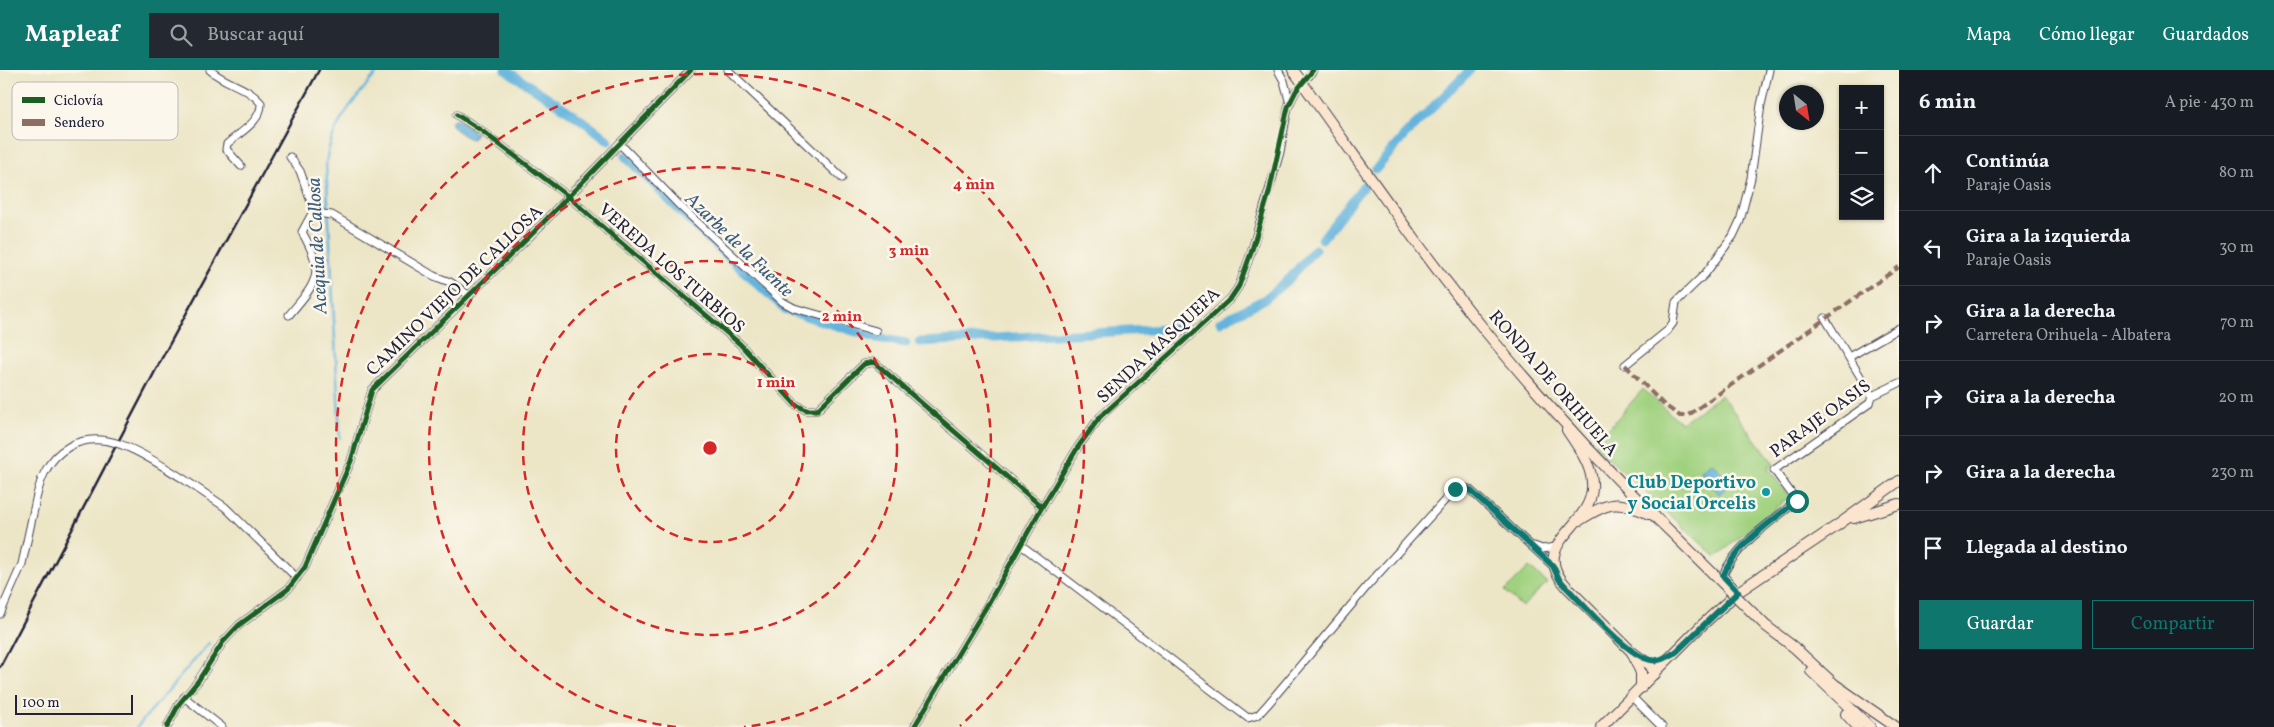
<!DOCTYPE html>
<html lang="es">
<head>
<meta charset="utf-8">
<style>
	body { margin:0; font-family:Vollkorn,serif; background:#242831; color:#f1f3f6 }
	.controls { position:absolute; right:15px; top:15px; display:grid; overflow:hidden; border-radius:0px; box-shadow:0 1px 4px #0004 }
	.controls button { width:45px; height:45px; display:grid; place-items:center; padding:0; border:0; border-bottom:1px solid #363941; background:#171b24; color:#f1f3f6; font:25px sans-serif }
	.compass { position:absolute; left:1779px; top:15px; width:45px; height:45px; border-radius:50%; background:#171b24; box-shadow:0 1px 4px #0004; rotate:150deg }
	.scale { position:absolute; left:15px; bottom:12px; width:118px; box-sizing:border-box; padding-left:5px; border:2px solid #22223b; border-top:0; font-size:14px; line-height:18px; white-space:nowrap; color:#22223b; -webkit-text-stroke:4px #fbf7ec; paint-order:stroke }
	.stop { position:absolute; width:15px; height:15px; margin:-11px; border:4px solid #0f766e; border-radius:50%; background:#fff }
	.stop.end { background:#0f766e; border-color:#fff; box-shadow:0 1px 5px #0008 }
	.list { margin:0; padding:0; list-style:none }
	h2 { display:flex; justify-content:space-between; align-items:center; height:65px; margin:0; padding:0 20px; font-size:21px }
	h2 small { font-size:16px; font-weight:400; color:#9ea1a6 }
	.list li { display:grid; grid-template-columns:32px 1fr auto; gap:15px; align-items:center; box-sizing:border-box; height:75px; padding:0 20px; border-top:1px solid #363941 }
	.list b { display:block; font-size:19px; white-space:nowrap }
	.list p { margin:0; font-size:16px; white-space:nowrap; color:#9ea1a6 }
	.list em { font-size:16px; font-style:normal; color:#9ea1a6 }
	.actions { display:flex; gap:10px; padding:15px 20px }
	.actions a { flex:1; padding:11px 0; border:1px solid #0f766e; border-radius:0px; text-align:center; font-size:18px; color:#0f766e }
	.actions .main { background:#0f766e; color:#fff }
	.icon { flex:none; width:28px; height:28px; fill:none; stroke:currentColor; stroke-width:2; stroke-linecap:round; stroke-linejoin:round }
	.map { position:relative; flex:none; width:1899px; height:657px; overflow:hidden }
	header { display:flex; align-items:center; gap:30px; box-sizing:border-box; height:70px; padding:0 25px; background:#0f766e; color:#fff }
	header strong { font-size:24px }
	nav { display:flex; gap:28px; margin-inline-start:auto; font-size:18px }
	.search { width:350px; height:45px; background:#242831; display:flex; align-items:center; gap:12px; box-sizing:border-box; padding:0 18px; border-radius:0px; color:#9ea1a6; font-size:19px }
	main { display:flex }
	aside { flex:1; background:#171b24 }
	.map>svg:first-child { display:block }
</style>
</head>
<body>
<header>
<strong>Mapleaf</strong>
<div class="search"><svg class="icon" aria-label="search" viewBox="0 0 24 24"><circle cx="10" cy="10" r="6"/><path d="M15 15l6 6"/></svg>Buscar aquí</div>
<nav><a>Mapa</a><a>Cómo llegar</a><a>Guardados</a></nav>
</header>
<main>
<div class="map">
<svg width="1899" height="657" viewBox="0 0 1899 657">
	<rect width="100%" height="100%" fill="#fbf7ec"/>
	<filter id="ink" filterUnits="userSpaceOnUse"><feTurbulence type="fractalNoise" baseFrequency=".02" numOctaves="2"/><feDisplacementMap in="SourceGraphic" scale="10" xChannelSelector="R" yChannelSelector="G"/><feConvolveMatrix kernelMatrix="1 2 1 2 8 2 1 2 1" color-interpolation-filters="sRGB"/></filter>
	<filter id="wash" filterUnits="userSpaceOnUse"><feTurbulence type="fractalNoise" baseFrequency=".0096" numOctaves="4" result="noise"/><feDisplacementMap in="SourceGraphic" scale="20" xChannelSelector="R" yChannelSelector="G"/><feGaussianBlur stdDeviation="1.12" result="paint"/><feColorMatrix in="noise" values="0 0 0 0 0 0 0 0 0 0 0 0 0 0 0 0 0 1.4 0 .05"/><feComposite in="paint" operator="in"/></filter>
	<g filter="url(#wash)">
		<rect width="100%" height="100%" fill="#ece5c6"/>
		<g fill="#a0d17f" stroke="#617a5d">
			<polygon points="1643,319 1681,353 1721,325 1774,394 1768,398 1789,427 1716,487 1594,375"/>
			<polygon points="1529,497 1547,513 1522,537 1505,521"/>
		</g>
		<g fill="#62b3dd" stroke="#426a8c">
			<path d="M 454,49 L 458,49 L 476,63 L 472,69 C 465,68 453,59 451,52 Z"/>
			<polygon points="1712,392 1731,414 1719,424 1701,401"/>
		</g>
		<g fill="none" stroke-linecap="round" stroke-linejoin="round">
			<g stroke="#62b3dd" stroke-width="2.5">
				<path d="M 340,368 L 326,93 C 331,53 354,31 379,0"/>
				<polyline points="137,657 209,573"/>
			</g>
			<g stroke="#62b3dd" stroke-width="9">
				<path d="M 506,0 C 541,24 577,44 609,71"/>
				<polyline points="625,86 702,163 786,240 872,267 906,273"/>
				<polyline points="1376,99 1405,65 1470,0"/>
				<polyline points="1322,169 1364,115"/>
				<polyline points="1220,252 1265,229 1290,208 1315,179"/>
				<polyline points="919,272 1186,258"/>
			</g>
		</g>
	</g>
	<g filter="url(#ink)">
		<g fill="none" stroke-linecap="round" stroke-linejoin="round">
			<g stroke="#403f50" stroke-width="9">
				<g id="street">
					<path d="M 210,0 C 225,14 247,16 261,33 C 262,51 239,63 227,74 L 226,79 L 241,96"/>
					<polyline points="728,0 842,108"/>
					<polyline points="1278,0 1284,11 1290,34"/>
					<polyline points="1309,6 1313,0"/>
					<polyline points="457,45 482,61 569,127 606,160 740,274 795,334 806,340 817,340 864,294 874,292 1042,437"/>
					<polyline points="620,74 680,136 783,232 794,238 876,261"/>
					<polyline points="314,140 323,144 332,145 434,206 450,212 470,226"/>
					<path d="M 289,245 C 317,212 326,204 302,162 L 314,140 L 300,101 L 290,87"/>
					<polyline points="1825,248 1872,326"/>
					<polyline points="1849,287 1899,258"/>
					<polyline points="1625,295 1667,261 1673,253 1676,232 1705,204 1733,166 1740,151 1751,108 1761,35 1769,0"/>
					<polyline points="182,408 225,437 297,508"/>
					<polyline points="1021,475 1248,648 1258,645 1268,634 1369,514 1455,419 1462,417 1469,419 1553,496"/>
					<polyline points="1534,476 1542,479 1556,477"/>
					<path d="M 1738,522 L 1723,505 C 1737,474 1771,452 1797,431 L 1774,400 L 1870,333 L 1872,326 L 1899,313"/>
					<polyline points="0,544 22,494 34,439"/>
					<polyline points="184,627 222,657"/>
					<polyline points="1632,627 1662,657"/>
					<polyline points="167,657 179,634 198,611 223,572 239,555 288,519 305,497 351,391 372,320 533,163 691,0"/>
					<polyline points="914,657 988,534 1042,437 1078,377 1100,347 1216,242 1231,228 1239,216 1251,183 1280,82 1288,37 1296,21"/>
				</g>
			</g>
			<g stroke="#403f50" stroke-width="12">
				<g id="secondary">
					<path d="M 1293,0 C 1357,88 1418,179 1487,263 C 1545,334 1609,403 1675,466"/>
					<path d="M 1567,360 C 1578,377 1594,397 1592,419 C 1589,459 1527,474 1567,517 L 1632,582 L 1650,595 L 1655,604"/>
					<polyline points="1854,448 1899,434"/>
					<path d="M 1580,450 C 1608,432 1618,429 1649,444"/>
					<polyline points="1766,556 1795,578 1834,614 1896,657"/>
					<polyline points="1632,582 1641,603 1641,618"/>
					<polyline points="1811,601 1870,657"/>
					<polyline points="1846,644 1858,657"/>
					<polyline points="1601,657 1700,557 1738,522 1835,457 1899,411"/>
				</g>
			</g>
			<use href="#street" stroke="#fff" stroke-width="7"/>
			<use href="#secondary" stroke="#fbe5cf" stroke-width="10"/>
			<polyline stroke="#22223b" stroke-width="2.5" points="0,597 162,288 319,0"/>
			<g stroke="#403f50" stroke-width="9" stroke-linecap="butt">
				<path id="street-bridge" d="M 34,439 C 39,412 45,390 70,376 C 108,356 150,389 182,408"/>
			</g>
			<g stroke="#403f50" stroke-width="12" stroke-linecap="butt">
				<polyline id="secondary-bridge" points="1675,466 1766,556"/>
			</g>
			<use href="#street-bridge" stroke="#fff" stroke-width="7"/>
			<use href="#secondary-bridge" stroke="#fbe5cf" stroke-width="10"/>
			<polyline stroke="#8d6e63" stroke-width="4" stroke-dasharray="8 4" stroke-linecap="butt" points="1625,295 1663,334 1680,346 1687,346 1899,197"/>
			<g stroke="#fbf7ec" stroke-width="8">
				<g id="cycleway">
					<polyline points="457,45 482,61 569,127 606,160 740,274 795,334 806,340 817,340 864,294 874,292 1042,437"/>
					<polyline points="167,657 179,634 198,611 223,572 239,555 288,519 305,497 351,391 372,320 533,163 691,0"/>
					<polyline points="914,657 988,534 1042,437 1078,377 1100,347 1216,242 1231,228 1239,216 1251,183 1269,123 1288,37 1296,21 1313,0"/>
				</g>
			</g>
			<use href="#cycleway" stroke="#1b5e20" stroke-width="5"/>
		</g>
	</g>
	<g fill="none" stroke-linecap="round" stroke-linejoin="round" filter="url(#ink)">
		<path stroke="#0f766e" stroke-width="6" d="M 1455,419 L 1462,417 L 1469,419 L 1553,496 L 1559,509 L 1567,518 C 1585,536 1627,586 1651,590 C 1660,592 1668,586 1676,582 L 1738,522 L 1723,506 C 1736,474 1771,452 1797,431"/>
	</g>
	<g fill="none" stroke="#d62828" stroke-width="2.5" stroke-dasharray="9 6">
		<circle cx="710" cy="378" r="94"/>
		<circle cx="710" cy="378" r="187"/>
		<path d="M676 657A281 281 0 1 1 744 657"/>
		<path d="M460 656A374 374 0 1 1 960 656"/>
	</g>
	<circle fill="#0f9aa8" stroke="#fbf7ec" stroke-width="2" cx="1766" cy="422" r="5"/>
	<g text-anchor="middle" stroke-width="5" stroke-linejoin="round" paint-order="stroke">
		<g font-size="18" fill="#22223b" stroke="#fbf7ec">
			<text transform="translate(672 198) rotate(41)" y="6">VEREDA LOS TURBIOS</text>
			<text transform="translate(454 220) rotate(-44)" y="6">CAMINO VIEJO DE CALLOSA</text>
			<text transform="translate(1158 275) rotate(-43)" y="6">SENDA MASQUEFA</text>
			<text transform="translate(1554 313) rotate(49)" y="6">RONDA DE ORIHUELA</text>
			<text transform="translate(1820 348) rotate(-36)" y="6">PARAJE OASIS</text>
		</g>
		<g font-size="18" font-weight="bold" fill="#0d838f" stroke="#fbf7ec" text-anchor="end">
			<text x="1756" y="418">Club Deportivo<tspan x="1756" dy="21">y Social Orcelis</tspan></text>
		</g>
		<g font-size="19" font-style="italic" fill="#3c5c7c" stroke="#fbf7ec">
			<text transform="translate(740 174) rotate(44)" y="7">Azarbe de la Fuente</text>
			<text transform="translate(316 176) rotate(-93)" y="7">Acequia de Callosa</text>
		</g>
	</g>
	<rect x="12" y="12" width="166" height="58" rx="8" fill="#fbf7ec" stroke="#bab7b7" stroke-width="1"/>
	<rect x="22" y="27" width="23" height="6" fill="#1b5e20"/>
	<rect x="22" y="49" width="23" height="7" fill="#8d6e63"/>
	<g font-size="14" fill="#22223b">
		<text x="54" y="35">Ciclovía</text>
		<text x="54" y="57">Sendero</text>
	</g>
	<circle cx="710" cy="378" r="8" fill="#d62828" stroke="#fbf7ec" stroke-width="2.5"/>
	<g font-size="15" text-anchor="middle" font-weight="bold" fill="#d62828" stroke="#fbf7ec" stroke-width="5" stroke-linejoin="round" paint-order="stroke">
		<text x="974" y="119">4 min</text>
		<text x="909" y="185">3 min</text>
		<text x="842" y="251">2 min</text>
		<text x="776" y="317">1 min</text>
	</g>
</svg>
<div class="controls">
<button>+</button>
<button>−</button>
<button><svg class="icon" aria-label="layers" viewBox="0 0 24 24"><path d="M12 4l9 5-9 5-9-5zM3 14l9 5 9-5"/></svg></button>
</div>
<svg class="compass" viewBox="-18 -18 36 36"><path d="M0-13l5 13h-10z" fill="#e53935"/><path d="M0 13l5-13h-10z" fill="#9ea1a6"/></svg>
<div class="scale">100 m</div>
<div class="stop" style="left:1797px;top:431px"></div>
<div class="stop end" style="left:1455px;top:419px"></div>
</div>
<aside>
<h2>6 min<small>A pie · 430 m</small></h2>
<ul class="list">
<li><svg class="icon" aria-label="ahead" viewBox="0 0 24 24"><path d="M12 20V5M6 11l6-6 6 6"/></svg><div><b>Continúa</b><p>Paraje Oasis</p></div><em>80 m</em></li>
<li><svg class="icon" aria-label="left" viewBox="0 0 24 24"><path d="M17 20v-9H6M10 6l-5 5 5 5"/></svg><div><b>Gira a la izquierda</b><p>Paraje Oasis</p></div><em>30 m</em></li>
<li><svg class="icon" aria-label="right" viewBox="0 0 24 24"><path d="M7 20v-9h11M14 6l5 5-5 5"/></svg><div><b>Gira a la derecha</b><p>Carretera Orihuela - Albatera</p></div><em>70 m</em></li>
<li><svg class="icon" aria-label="right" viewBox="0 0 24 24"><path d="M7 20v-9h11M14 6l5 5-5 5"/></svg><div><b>Gira a la derecha</b></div><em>20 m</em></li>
<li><svg class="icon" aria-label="right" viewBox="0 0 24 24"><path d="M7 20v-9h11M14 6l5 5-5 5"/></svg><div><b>Gira a la derecha</b></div><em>230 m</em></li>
<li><svg class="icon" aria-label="arrive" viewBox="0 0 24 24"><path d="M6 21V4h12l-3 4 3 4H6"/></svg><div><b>Llegada al destino</b></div></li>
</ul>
<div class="actions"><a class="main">Guardar</a><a>Compartir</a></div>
</aside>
</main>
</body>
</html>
